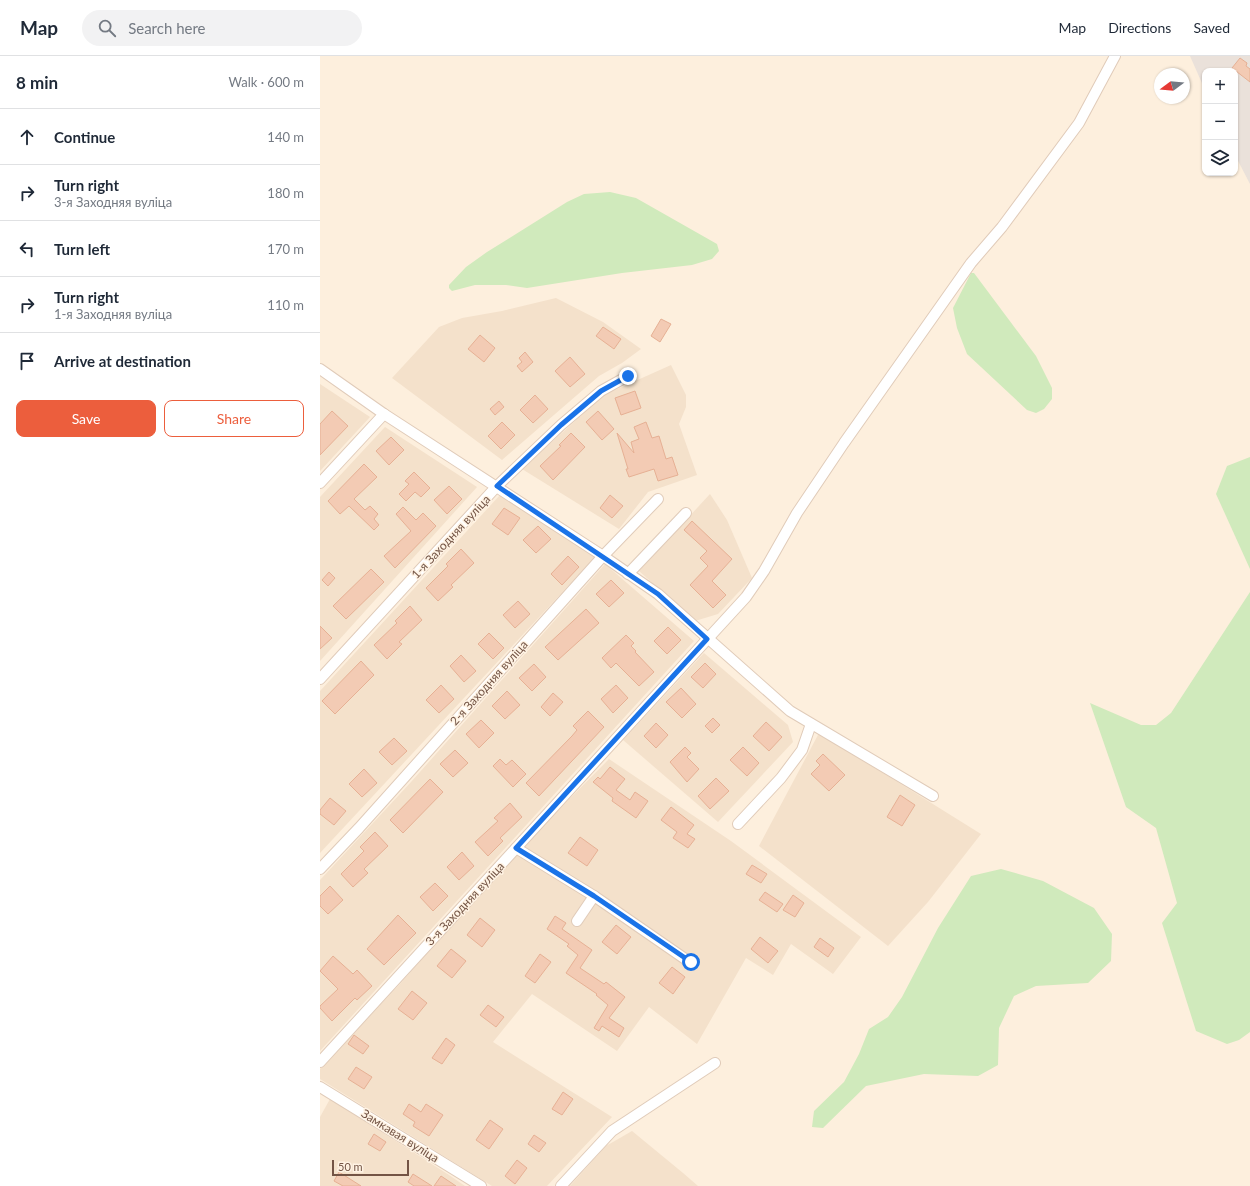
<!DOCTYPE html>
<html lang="en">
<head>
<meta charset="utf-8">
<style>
	body { margin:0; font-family:Lato,sans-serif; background:#f2f2f3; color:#1f2937 }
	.controls { position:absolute; right:12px; top:12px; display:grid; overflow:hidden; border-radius:8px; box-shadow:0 1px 3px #0004 }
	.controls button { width:36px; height:36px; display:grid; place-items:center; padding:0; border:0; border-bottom:1px solid #e0e1e3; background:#fff; color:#1f2937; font:20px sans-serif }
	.compass { position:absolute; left:834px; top:12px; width:36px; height:36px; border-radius:50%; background:#fff; box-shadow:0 1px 3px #0004; rotate:254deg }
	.scale { position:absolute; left:12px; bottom:10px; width:77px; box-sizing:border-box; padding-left:4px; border:2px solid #735445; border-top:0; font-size:11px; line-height:14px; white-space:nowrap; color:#735445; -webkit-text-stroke:3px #fff3e4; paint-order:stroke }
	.stop { position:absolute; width:12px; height:12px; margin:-9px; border:3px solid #1a73e8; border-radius:50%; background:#fff }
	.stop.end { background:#1a73e8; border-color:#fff; box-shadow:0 1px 4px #0008 }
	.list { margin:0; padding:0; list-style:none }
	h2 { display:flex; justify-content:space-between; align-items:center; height:52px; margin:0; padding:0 16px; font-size:17px }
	h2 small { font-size:13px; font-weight:400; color:#747a83 }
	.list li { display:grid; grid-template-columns:26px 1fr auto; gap:12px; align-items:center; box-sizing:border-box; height:56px; padding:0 16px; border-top:1px solid #e0e1e3 }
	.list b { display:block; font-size:15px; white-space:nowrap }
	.list p { margin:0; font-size:13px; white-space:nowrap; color:#747a83 }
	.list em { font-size:13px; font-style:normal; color:#747a83 }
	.actions { display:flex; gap:8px; padding:12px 16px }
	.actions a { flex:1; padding:9px 0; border:1px solid #ec5e3d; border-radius:8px; text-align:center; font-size:14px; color:#ec5e3d }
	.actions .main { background:#ec5e3d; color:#fff }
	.icon { flex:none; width:22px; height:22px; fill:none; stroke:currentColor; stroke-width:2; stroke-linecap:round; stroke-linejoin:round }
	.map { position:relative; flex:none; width:930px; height:1130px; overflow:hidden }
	header { display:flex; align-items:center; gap:24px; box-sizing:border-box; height:56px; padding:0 20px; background:#fff; border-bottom:1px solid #e0e1e3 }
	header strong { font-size:19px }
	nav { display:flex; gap:22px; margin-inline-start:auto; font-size:14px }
	.search { width:280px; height:36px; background:#f2f2f3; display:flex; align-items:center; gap:10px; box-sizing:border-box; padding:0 14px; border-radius:22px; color:#747a83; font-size:15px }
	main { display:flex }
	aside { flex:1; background:#fff }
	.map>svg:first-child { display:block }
</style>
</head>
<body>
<header>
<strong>Map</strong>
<div class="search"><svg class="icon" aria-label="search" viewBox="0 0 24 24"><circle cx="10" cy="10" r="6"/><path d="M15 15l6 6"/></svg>Search here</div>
<nav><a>Map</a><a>Directions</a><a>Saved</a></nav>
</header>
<main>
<aside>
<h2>8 min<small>Walk · 600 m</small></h2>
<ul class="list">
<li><svg class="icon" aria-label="ahead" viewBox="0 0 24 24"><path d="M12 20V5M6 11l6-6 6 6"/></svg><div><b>Continue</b></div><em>140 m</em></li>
<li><svg class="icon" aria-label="right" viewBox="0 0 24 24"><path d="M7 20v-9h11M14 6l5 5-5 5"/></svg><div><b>Turn right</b><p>3-я Заходняя вуліца</p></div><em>180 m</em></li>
<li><svg class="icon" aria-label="left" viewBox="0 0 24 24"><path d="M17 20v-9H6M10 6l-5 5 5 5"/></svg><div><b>Turn left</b></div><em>170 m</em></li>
<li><svg class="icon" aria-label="right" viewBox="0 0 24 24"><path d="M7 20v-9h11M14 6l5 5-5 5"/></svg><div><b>Turn right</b><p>1-я Заходняя вуліца</p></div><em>110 m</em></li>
<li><svg class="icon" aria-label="arrive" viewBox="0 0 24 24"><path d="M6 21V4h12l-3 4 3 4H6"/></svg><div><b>Arrive at destination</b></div></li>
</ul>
<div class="actions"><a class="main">Save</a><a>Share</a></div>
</aside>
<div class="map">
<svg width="930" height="1130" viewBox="0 0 930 1130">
	<rect width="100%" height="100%" fill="#fdefdd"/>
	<g fill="#f4e1cb">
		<polygon points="236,242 283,266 321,293 302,307 279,320 182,404 72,322 119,271 142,262 182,255"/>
		<polygon points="351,309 366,339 366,351 359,368 377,419 328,436 299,473 202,413 284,339"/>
		<polygon points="0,328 50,361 0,415"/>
		<polygon points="65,371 157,431 0,605 0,441"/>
		<polygon points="390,438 407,464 432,522 398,558 375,565 319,515"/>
		<polygon points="180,439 275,501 0,797 0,635"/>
		<polygon points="285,508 374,585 0,995 0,824 91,726"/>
		<polygon points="384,597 468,669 473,686 398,766 303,684"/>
		<polygon points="499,677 661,778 608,846 568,890 439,790"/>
		<polygon points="289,703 411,785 541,881 513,918 471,888 453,919 426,902 377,988 329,951 297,995 212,938 173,986 292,1061 227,1130 172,1130 0,1023 0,1013 80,928 184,809"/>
		<polygon points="10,1043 129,1119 145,1130 0,1130 0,1061"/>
		<polygon points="312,1075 363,1117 378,1130 250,1130 286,1090"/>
	</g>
	<polygon fill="#eae1da" points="870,0 930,0 930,128 915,99 915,15 885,15 885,34"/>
	<g fill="#d0eabc">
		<polygon points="290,136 316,142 397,188 399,195 392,203 372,209 302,217 207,232 186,229 155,229 132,235 129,232 129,229 146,211 167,196 247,146 264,138"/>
		<polygon points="651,217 654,217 716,300 732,332 732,343 724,353 716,357 707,354 647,298 637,272 633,252"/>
		<polygon points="930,401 930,513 896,438 907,410"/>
		<polygon points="930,536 930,976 919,984 907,988 876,975 842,867 857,847 836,772 806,751 770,647 821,669 836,669 851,657"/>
		<polygon points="681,813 723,825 774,852 792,878 791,905 768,927 716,930 694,940 679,972 678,1009 658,1020 604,1018 546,1030 503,1072 492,1071 494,1055 524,1026 539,998 549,973 568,961 582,941 618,872 651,820"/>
	</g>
	<g fill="#f3cbb4" stroke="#e6b094">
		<polygon points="920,2 927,7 926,10 930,13 930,26 912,12"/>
		<polygon points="341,263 351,268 340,286 331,280"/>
		<polygon points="283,271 301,283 294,293 276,280"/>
		<polygon points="160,279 175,292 164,306 148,293"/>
		<polygon points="205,296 213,306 202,316 197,310 202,306 199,302"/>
		<polygon points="250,301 265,318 250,331 235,315"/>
		<polygon points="315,335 321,352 301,359 295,342"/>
		<polygon points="215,339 228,353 213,367 200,354"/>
		<polygon points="179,345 184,351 175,359 170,353"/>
		<polygon points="12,355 28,370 0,399 0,368"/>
		<polygon points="278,355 294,373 282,384 266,366"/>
		<polygon points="182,366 195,379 181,393 168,380"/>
		<polygon points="326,366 332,382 339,380 346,403 352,401 358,419 338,425 334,413 309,421 306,413 308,413 297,377 314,397 311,386 319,383 314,371"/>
		<polygon points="251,377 265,391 233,424 220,410 241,390 239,389"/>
		<polygon points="71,381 84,394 69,409 56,395"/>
		<polygon points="44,408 57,421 34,443 45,454 50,450 58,458 54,463 59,469 54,474 29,450 20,458 8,445"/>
		<polygon points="94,416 110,432 101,441 95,436 86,445 79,438 89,428 85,425"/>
		<polygon points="129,430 142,443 127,458 114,444"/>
		<polygon points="290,439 303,450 292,462 280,452"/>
		<polygon points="83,451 96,464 103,457 116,470 75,512 64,500 91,475 76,458"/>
		<polygon points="184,452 200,462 188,479 172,468"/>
		<polygon points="372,465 412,503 392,525 406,539 393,552 370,529 388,510 380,502 387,495 364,474"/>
		<polygon points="218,470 231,483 216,497 203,484"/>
		<polygon points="141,493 154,507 131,529 133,531 118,545 106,532 128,510 126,508"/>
		<polygon points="248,500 259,511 242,529 231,518"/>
		<polygon points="51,513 64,526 26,563 13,550"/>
		<polygon points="9,516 15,522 8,530 2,524"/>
		<polygon points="291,524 304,537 289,551 276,538"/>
		<polygon points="198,545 210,558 195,572 183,559"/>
		<polygon points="90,550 102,564 79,586 82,588 67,603 54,589 77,567 75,565"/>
		<polygon points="266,553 279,567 238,604 225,591"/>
		<polygon points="0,570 12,582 0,593"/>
		<polygon points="348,571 361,584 347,598 334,585"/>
		<polygon points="169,577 184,592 173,603 158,588"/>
		<polygon points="306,579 314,587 311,590 316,595 315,596 334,616 319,630 296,607 291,612 282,602"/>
		<polygon points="141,599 156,615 144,626 130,610"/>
		<polygon points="41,605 54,619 15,658 2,645"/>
		<polygon points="385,607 396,618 383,632 371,621"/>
		<polygon points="214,608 226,621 212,635 199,622"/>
		<polygon points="121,629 134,643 119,657 106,644"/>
		<polygon points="296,629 308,642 293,657 281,643"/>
		<polygon points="361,632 376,648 362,662 346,646"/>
		<polygon points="187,635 200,649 185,663 172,650"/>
		<polygon points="233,637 243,646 230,660 221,651"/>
		<polygon points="268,655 284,671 219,740 206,727 252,680 257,674 253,670"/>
		<polygon points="393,662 400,669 392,677 385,670"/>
		<polygon points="161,664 174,677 159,692 146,678"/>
		<polygon points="446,666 462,681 449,695 433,680"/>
		<polygon points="336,667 348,679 336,692 324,680"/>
		<polygon points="74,682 87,695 72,709 59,696"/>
		<polygon points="365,691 371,697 367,701 379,713 367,726 350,706"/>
		<polygon points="423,691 439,707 427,720 410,704"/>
		<polygon points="135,694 148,707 133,721 120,708"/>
		<polygon points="503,698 525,719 509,735 491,718 500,709 496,705"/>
		<polygon points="180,703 186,709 192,704 206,718 193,731 173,710"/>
		<polygon points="290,711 305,723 296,734 310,744 315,736 328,745 316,762 292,745 293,742 273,726 278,721 280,723"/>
		<polygon points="44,713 57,727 42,741 29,728"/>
		<polygon points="396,722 409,735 390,753 378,740"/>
		<polygon points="110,723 123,736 83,777 70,764"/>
		<polygon points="580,739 595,749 582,770 567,761"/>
		<polygon points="10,742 26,755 14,769 0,758 0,754"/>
		<polygon points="190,747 202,761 180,782 183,785 168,800 155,786 178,765 174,762"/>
		<polygon points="351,751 374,769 367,778 375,783 368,792 353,782 357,776 341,764"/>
		<polygon points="55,776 68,790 44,813 48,817 33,831 21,818 44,795 40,791"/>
		<polygon points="260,781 278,794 267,810 248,797"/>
		<polygon points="142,796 154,810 139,824 127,811"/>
		<polygon points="432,809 447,818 441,827 426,818"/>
		<polygon points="115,827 128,840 113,855 100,841"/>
		<polygon points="10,830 23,844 8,858 0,850 0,840"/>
		<polygon points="445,836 463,848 457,856 439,844"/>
		<polygon points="473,839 484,847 475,861 463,854"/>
		<polygon points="78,859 96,877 64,909 47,893"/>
		<polygon points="235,860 246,867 242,873 272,894 260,912 284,928 286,926 305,941 289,962 304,972 299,981 282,970 279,975 274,972 288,949 276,939 277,938 246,917 258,899 247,890 249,888 227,873"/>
		<polygon points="160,862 175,874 162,891 147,879"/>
		<polygon points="296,869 311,881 297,898 282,886"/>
		<polygon points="440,881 458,895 448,907 431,893"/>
		<polygon points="500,882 514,892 508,901 494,891"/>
		<polygon points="131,893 146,905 132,922 117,910"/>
		<polygon points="220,898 231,906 215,927 205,920"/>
		<polygon points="13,900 33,918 37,914 52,930 37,944 35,942 12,965 0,952 0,950 18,933 0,915"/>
		<polygon points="352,911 365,921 353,938 339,927"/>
		<polygon points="92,935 107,947 93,964 78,953"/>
		<polygon points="168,949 184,961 176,971 160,959"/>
		<polygon points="34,979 49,990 43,998 28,988"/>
		<polygon points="126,982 135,989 122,1008 112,1002"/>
		<polygon points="36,1011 52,1021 44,1033 28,1023"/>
		<polygon points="243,1036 253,1043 242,1059 232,1053"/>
		<polygon points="89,1048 101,1056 106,1048 123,1059 109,1080 93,1070 95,1066 83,1058"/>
		<polygon points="170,1064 183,1073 169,1093 156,1084"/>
		<polygon points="54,1078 66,1086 60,1095 48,1088"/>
		<polygon points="214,1079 226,1087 219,1096 208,1088"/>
		<polygon points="197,1104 207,1112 195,1128 185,1120"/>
		<polygon points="19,1116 41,1130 23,1130 14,1125"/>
		<polygon points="93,1118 112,1130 94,1130 88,1126"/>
		<polygon points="121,1120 136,1130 114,1130"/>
	</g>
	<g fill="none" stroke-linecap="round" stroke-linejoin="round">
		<g stroke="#e0cbb9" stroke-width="12">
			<g id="minor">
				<polyline points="0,313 64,358 283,500 338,538 470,655 613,740"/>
				<polyline points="0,427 64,358"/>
				<polyline points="308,518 366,457"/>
				<polyline points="0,623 177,430 241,369 281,335 308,320"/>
				<polyline points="418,768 461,722 482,694 491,668"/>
				<polyline points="196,792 274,840 371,907"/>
				<polyline points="0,813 39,772 283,500 338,443"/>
				<polyline points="257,865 274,840"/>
				<polyline points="0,1006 426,541 444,515 477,457 524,387 651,207 682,171 759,67 795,0"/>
				<polyline points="0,1031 161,1130"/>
				<polyline points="241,1130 292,1075 395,1007"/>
			</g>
		</g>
		<use href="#minor" stroke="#fff" stroke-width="10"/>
	</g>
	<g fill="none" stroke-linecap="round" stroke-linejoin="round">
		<polyline stroke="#1a73e8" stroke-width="5" points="308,320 281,335 241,369 177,430 338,538 387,583 196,792 274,840 371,906"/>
	</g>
	<g text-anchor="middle" stroke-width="3" stroke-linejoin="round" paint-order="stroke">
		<g font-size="12" fill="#735445" stroke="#fff3e4">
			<text transform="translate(131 481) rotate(-47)" y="4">1-я Заходняя вуліца</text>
			<text transform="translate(169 627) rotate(-48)" y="4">2-я Заходняя вуліца</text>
			<text transform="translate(145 848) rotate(-47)" y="4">3-я Заходняя вуліца</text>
			<text transform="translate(80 1080) rotate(32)" y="4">Замкавая вуліца</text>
		</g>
	</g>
</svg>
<div class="controls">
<button>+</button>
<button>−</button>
<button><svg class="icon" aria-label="layers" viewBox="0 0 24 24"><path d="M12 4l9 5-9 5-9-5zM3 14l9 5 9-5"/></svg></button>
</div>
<svg class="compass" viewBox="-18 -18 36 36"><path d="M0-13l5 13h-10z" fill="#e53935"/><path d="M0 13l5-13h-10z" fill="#747a83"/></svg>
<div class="scale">50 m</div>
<div class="stop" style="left:371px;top:906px"></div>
<div class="stop end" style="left:308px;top:320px"></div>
</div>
</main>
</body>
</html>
